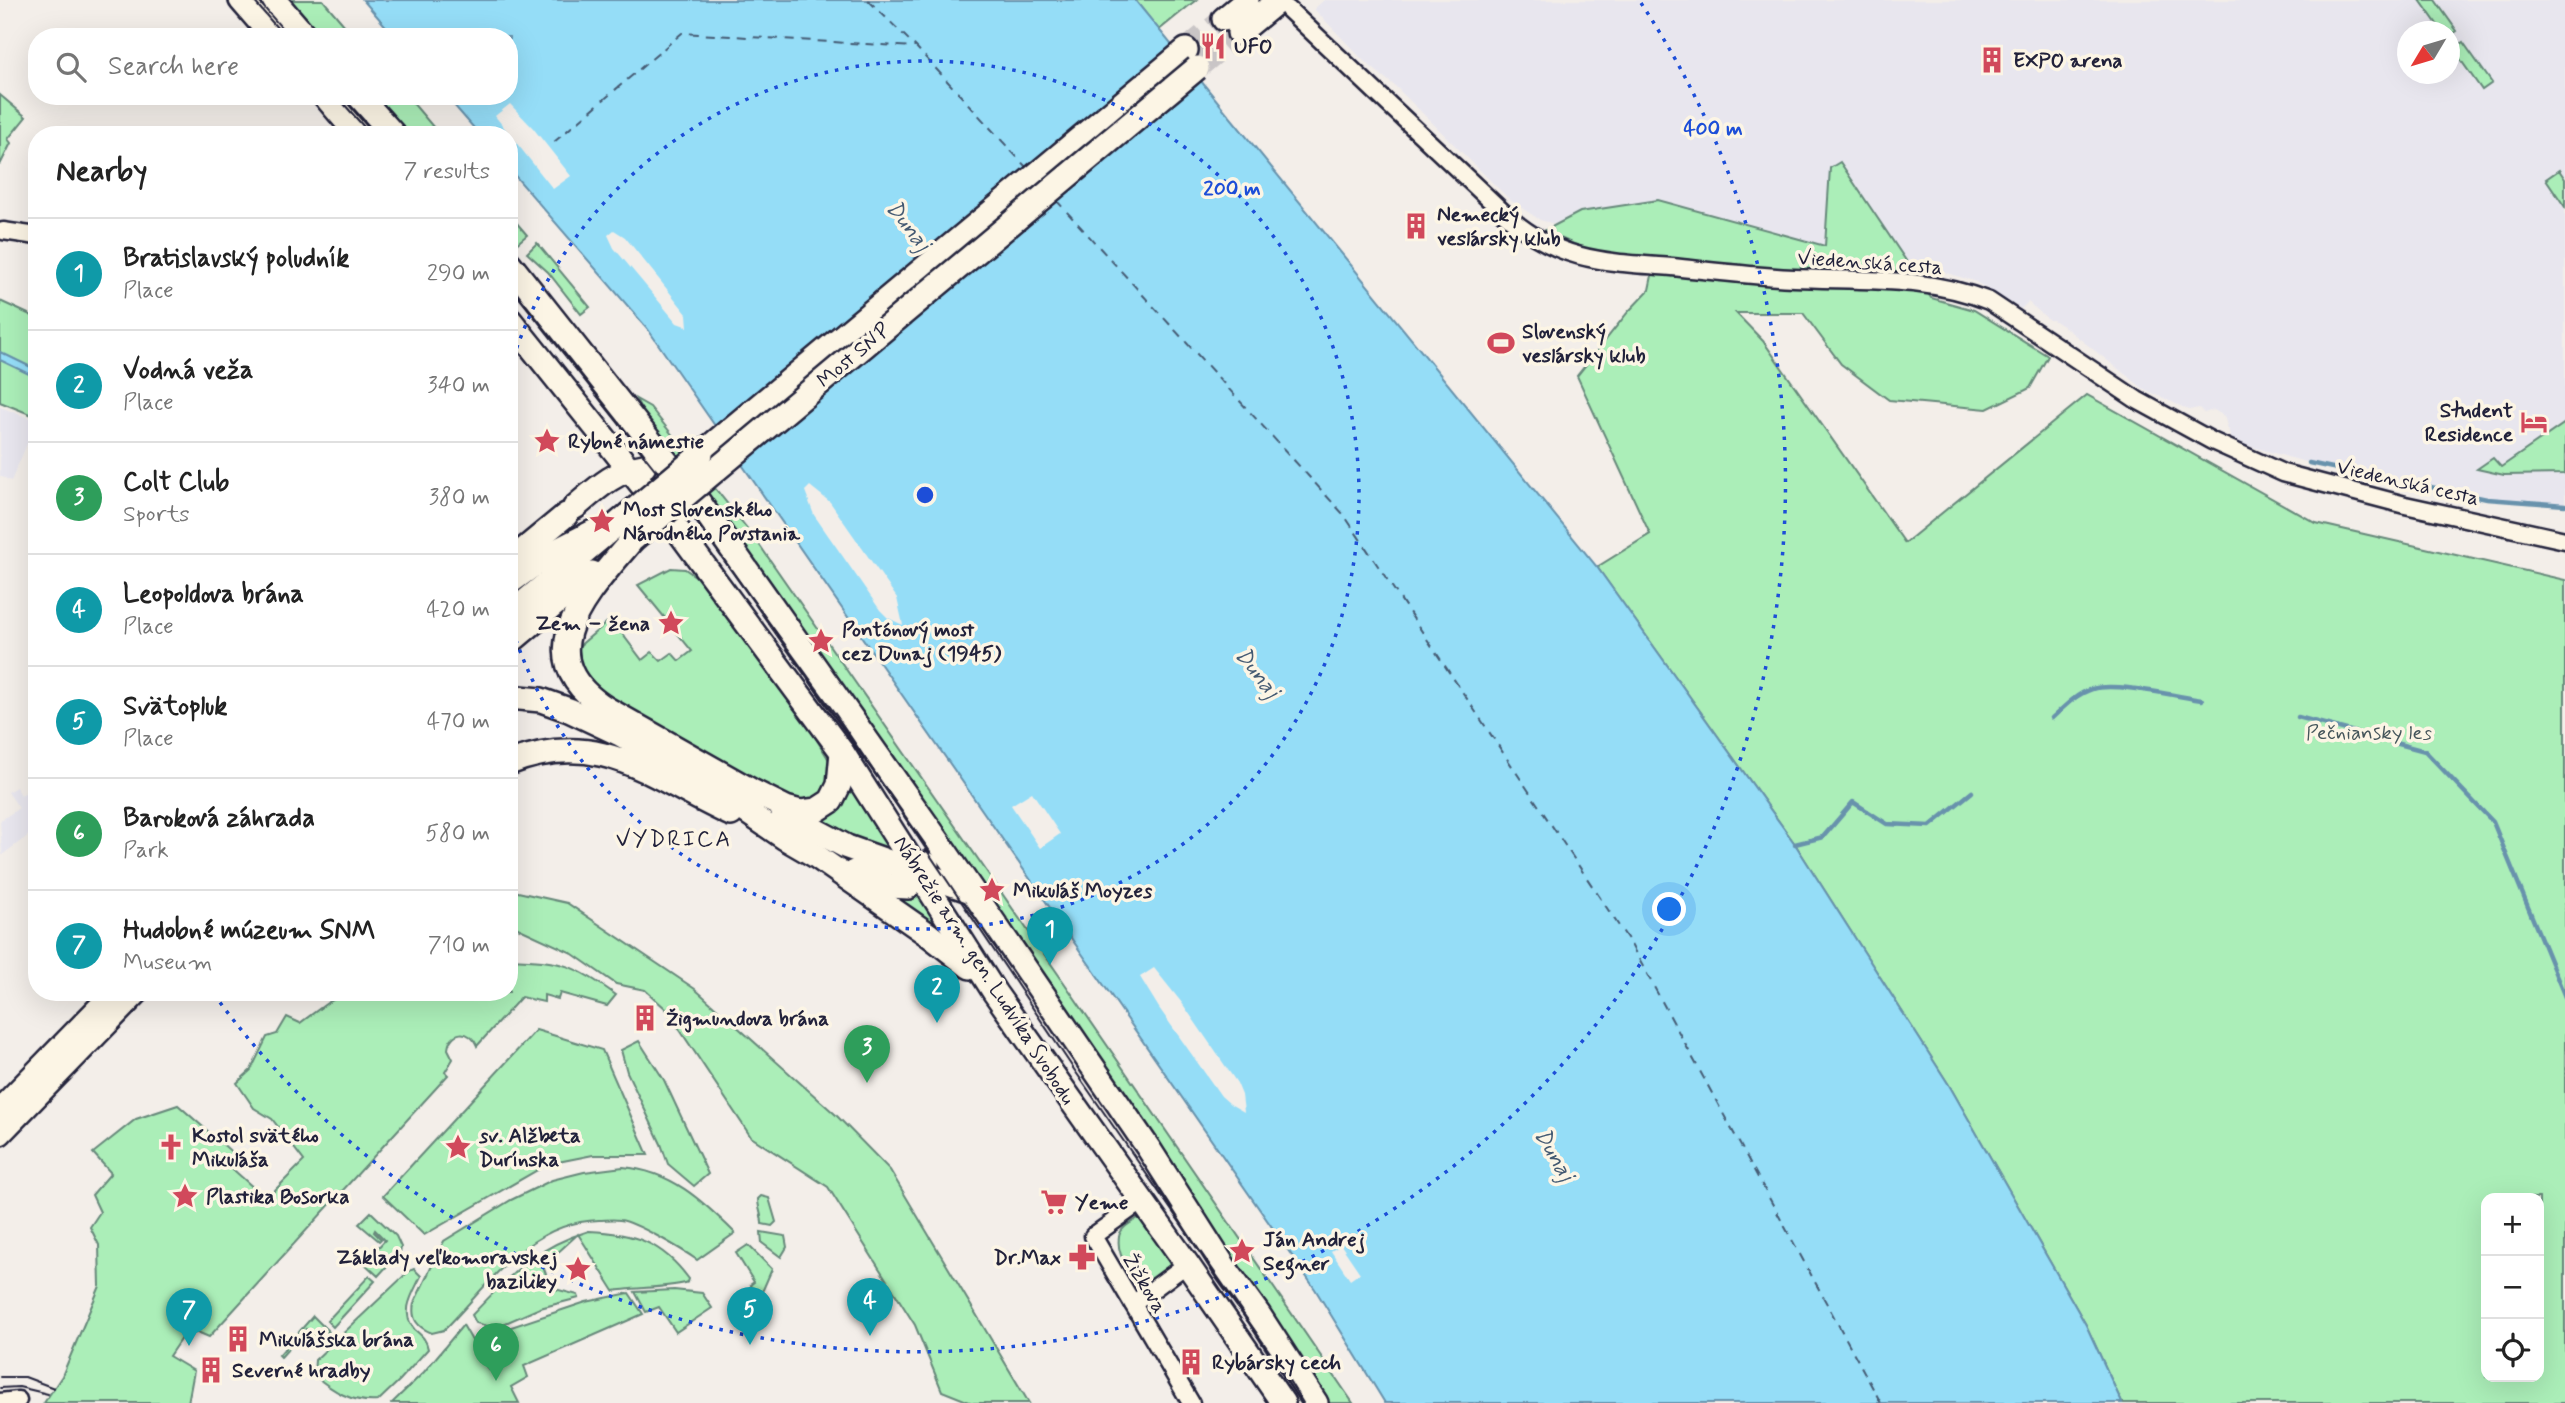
<!DOCTYPE html>
<html lang="en">
<head>
<meta charset="utf-8">
<style>
	body { margin:0; font-family:Mynerve,sans-serif; background:#f6f6f6; color:#222 }
	.controls { position:absolute; right:21px; bottom:21px; display:grid; overflow:hidden; border-radius:14px; box-shadow:0 7px 28px #0002 }
	.controls button { width:63px; height:63px; display:grid; place-items:center; padding:0; border:0; border-bottom:2px solid #e0e0e0; background:#fff; color:#222; font:35px sans-serif }
	.compass { position:absolute; left:2397px; top:21px; width:63px; height:63px; border-radius:50%; background:#fff; box-shadow:0 7px 28px #0002; rotate:232deg }
	.you { position:absolute; left:1670px; top:910px; width:24px; height:24px; margin:-18px; border:5px solid #fff; border-radius:50%; background:#1a73e8; box-shadow:0 0 0 10px #1a73e833 }
	.badge { display:grid; place-items:center; width:46px; height:46px; border-radius:50%; background:#d1495b; color:#fff; font-size:23px; font-weight:700 }
	.pin { position:absolute; translate:-50% -58px; filter:drop-shadow(0 2px 4px #0008) }
	.pin::after { content:''; position:absolute; top:37px; width:24px; height:21px; background:inherit; clip-path:polygon(0 0,100% 0,50% 100%) }
	.list { margin:0; padding:0; list-style:none }
	h2 { display:flex; justify-content:space-between; align-items:center; height:91px; margin:0; padding:0 28px; font-size:30px }
	h2 small { font-size:23px; font-weight:400; color:#767676 }
	.list li { display:grid; grid-template-columns:46px 1fr auto; gap:21px; align-items:center; box-sizing:border-box; height:112px; padding:0 28px; border-top:2px solid #e0e0e0 }
	.list b { display:block; font-size:26px; white-space:nowrap }
	.list p { margin:0; font-size:23px; white-space:nowrap; color:#767676 }
	.list em { font-size:23px; font-style:normal; color:#767676 }
	.icon { flex:none; width:38px; height:38px; fill:none; stroke:currentColor; stroke-width:2; stroke-linecap:round; stroke-linejoin:round }
	.map { position:relative; flex:none; width:2565px; height:1403px; overflow:hidden }
	.search { position:absolute; background:#fff; box-shadow:0 7px 28px #0002; left:28px; top:28px; width:490px; height:77px; display:flex; align-items:center; gap:18px; box-sizing:border-box; padding:0 24px; border-radius:28px; color:#767676; font-size:26px }
	.panel { position:absolute; background:#fff; box-shadow:0 7px 28px #0002; left:28px; top:126px; width:490px; height:875px; border-radius:28px }
	.map>svg:first-child { display:block }
</style>
</head>
<body>
<div class="map">
<svg width="2565" height="1403" viewBox="0 0 2565 1403">
	<rect width="100%" height="100%" fill="#f3eee9"/>
	<filter id="ink" filterUnits="userSpaceOnUse"><feTurbulence type="fractalNoise" baseFrequency=".0143" numOctaves="2"/><feDisplacementMap in="SourceGraphic" scale="14" xChannelSelector="R" yChannelSelector="G"/><feConvolveMatrix kernelMatrix="1 2 1 2 8 2 1 2 1" color-interpolation-filters="sRGB"/></filter>
	<g filter="url(#ink)">
		<g fill="#e8e6ee" fill-rule="evenodd">
			<path d="M 1324,0 L 2565,0 L 2565,505 L 2487,499 L 2309,463 L 2232,441 L 2224,416 L 2214,410 L 2204,413 L 2199,408 L 2189,410 L 2144,389 L 2067,329 L 2053,320 L 2049,320 L 2028,302 L 2021,309 L 1974,281 L 1943,272 L 1621,253 L 1565,240 L 1562,226 L 1540,220 L 1510,200 L 1396,87 L 1364,61 L 1314,9 ZM 2408,32 L 2450,32 L 2450,74 L 2408,74 Z"/>
			<polygon points="0,407 37,421 11,481 0,476"/>
			<polygon points="36,786 37,829 2,855 0,821 19,808 8,792 16,787 21,795"/>
		</g>
		<g fill="#abeeb8" stroke="#66887a" stroke-width="2" fill-rule="evenodd">
			<polygon points="283,0 323,0 345,26 333,37 315,37"/>
			<polygon points="1135,0 1196,0 1159,30"/>
			<polygon points="2420,0 2435,0 2457,31 2450,36 2450,32 2442,31"/>
			<polygon points="2463,42 2492,83 2482,90 2453,49"/>
			<polygon points="0,95 26,117 8,139 11,143 0,165"/>
			<polygon points="368,96 407,96 440,135 402,135"/>
			<path d="M 1840,162 L 1931,298 L 1974,310 L 2048,356 L 2030,388 L 1987,409 L 1889,400 L 1841,364 L 1803,313 L 1736,313 L 1763,341 L 1905,543 L 2087,395 L 2316,523 L 2565,580 L 2565,1403 L 2122,1403 L 2086,1325 L 1949,1085 L 1795,844 L 1597,567 L 1650,534 L 1577,376 L 1628,312 L 1649,290 L 1655,261 L 1599,255 L 1544,231 L 1580,212 L 1658,200 L 1825,246 L 1830,168 ZM 2486,1198 L 2539,1198 L 2539,1377 L 2486,1377 Z"/>
			<polygon points="2559,170 2565,179 2565,207 2546,179"/>
			<polygon points="509,214 527,235 513,247 509,243"/>
			<polygon points="537,243 590,307 581,314 548,272 527,253"/>
			<polygon points="0,301 37,318 37,417 0,402"/>
			<polygon points="636,399 650,407 754,537 1065,984 1353,1403 1326,1403 971,869 771,582 642,411"/>
			<polygon points="2565,423 2565,474 2504,475 2477,469 2493,458 2501,467"/>
			<polygon points="671,568 685,569 705,583 812,732 829,760 830,778 825,795 808,805 778,797 611,705 582,672 578,647 611,619 642,660 652,652 661,661 672,653 679,661 692,651 638,585"/>
			<polygon points="851,783 896,851 874,850 820,820 841,808"/>
			<polygon points="509,890 567,903 695,989 836,1115 890,1170 1029,1403 972,1403 942,1391 915,1325 828,1187 751,1137 666,1009 645,990 616,984 570,952 509,924"/>
			<polygon points="921,893 946,931 899,900"/>
			<path d="M 509,959 C 562,961 574,964 616,995 L 607,1006 L 560,993 L 558,999 L 544,995 L 544,1002 L 521,997 L 477,1046 C 470,1028 450,1030 448,1049 L 453,1059 L 445,1072 L 448,1075 L 209,1337 L 188,1328 L 169,1356 L 194,1371 L 188,1403 L 44,1403 L 62,1376 L 100,1286 L 99,1245 L 90,1227 L 100,1212 L 92,1195 L 111,1173 L 93,1153 L 136,1119 L 178,1105 L 235,1155 L 227,1164 L 266,1199 L 304,1161 L 272,1119 L 254,1108 L 237,1083 L 251,1070 L 267,1037 L 277,1034 L 287,1017 L 300,1023 L 327,1003 L 348,992 L 509,992 Z"/>
			<polygon points="536,1030 602,1050 648,1155 593,1155 548,1164 424,1235 383,1196"/>
			<polygon points="639,1041 664,1080 708,1174 694,1186 668,1164 661,1144 627,1072 621,1050"/>
			<path d="M 623,1167 C 671,1171 702,1200 735,1233 L 697,1260 C 683,1250 636,1222 620,1220 C 614,1219 605,1220 599,1220 C 528,1222 489,1285 444,1330 L 432,1333 C 417,1327 411,1319 414,1303 L 444,1241 L 511,1200 L 552,1180 L 584,1172 Z"/>
			<path d="M 761,1196 L 769,1198 L 776,1222 L 772,1226 L 762,1224 C 762,1215 758,1208 758,1199 Z"/>
			<polygon points="371,1212 396,1236 401,1247 400,1252 378,1276 364,1263 385,1240 375,1230 374,1232 381,1239 379,1241 359,1224"/>
			<path d="M 1138,1218 L 1141,1219 L 1175,1267 L 1151,1283 C 1133,1281 1116,1256 1119,1237 C 1120,1228 1131,1223 1138,1218 Z"/>
			<path d="M 589,1231 C 634,1233 662,1242 689,1279 L 688,1282 C 678,1287 630,1288 614,1291 L 578,1234 L 543,1266 L 551,1288 L 578,1295 L 579,1298 L 540,1308 L 494,1328 L 476,1323 L 472,1315 C 510,1275 535,1247 589,1231 Z"/>
			<polygon points="761,1232 785,1236 787,1247 781,1257 762,1243"/>
			<polygon points="748,1245 772,1269 762,1292 754,1290 750,1285 754,1282 736,1253"/>
			<path d="M 414,1269 L 421,1276 C 413,1293 399,1313 415,1330 C 422,1336 426,1339 428,1349 L 400,1380 L 378,1401 C 351,1403 333,1391 314,1375 L 315,1360 L 409,1271 Z"/>
			<polygon points="369,1276 375,1281 333,1327 327,1321"/>
			<polygon points="674,1290 702,1293 712,1308 676,1332 659,1307 646,1312 635,1292"/>
			<polygon points="629,1293 643,1314 524,1366 528,1377 511,1387 519,1403 392,1403 424,1372 463,1325 489,1370 499,1365 494,1351 508,1328 586,1302"/>
			<polygon points="313,1316 328,1331 318,1340 306,1329 281,1357 279,1355"/>
		</g>
		<g fill="#95ddf7" stroke="#6792ac" stroke-width="2">
			<polygon points="363,0 1135,0 1597,567 1795,844 1949,1085 2086,1325 2122,1403 1385,1403 1315,1289 647,328 509,169 509,135 480,135 446,96 509,96 509,37 395,37"/>
			<polygon points="0,352 37,370 37,378 0,360"/>
		</g>
		<g fill="#f3eee9">
			<polygon points="510,104 533,128 571,176 553,189 495,116"/>
			<polygon points="614,230 625,237 687,314 688,327 677,323 614,248 608,235"/>
			<polygon points="810,486 830,502 897,598 903,625 888,618 880,610 814,515 805,491"/>
			<polygon points="1032,792 1060,834 1040,848 1011,805"/>
			<polygon points="1154,968 1182,1003 1237,1083 1242,1095 1244,1112 1230,1104 1221,1096 1159,1008 1140,977"/>
			<polygon points="1341,1245 1360,1273 1350,1280 1331,1251"/>
		</g>
		<g fill="none" stroke-linecap="round" stroke-linejoin="round">
			<g stroke="#6792ac" stroke-width="4.5">
				<polyline points="2309,463 2394,481"/>
				<polyline points="2426,486 2487,499 2565,505"/>
				<polyline points="2298,717 2425,751 2493,822 2565,997"/>
				<path d="M 2052,718 C 2064,707 2076,694 2092,689 C 2116,682 2175,696 2202,700"/>
				<polyline points="1795,844 1823,837 1853,802 1887,824 1930,826 1972,792"/>
			</g>
			<g stroke="#445a73" stroke-width="2" stroke-dasharray="9 7" stroke-linecap="butt">
				<polyline points="868,0 916,47 1026,167"/>
				<polyline points="554,142 682,33 915,47"/>
				<polyline points="1056,200 1344,515 1629,941 1881,1403"/>
			</g>
			<g stroke="#c9c5c6" stroke-width="23" stroke-dasharray="23 11" stroke-linecap="butt">
				<polyline points="1186,50 1224,19"/>
				<polyline points="1197,68 1239,33"/>
			</g>
			<g stroke="#22223b" stroke-width="21">
				<g id="minor">
					<path d="M 1288,9 L 1507,216 C 1560,262 1605,262 1672,267 C 1712,271 1753,276 1794,278 C 1860,281 1927,276 1989,301 L 2137,400 L 2212,441 L 2283,473 L 2405,505 L 2565,540"/>
					<polyline points="3,231 37,236"/>
					<polyline points="1142,1201 1093,1236 1191,1403"/>
					<polyline points="1133,1304 1187,1264"/>
					<polyline points="0,1402 18,1400"/>
				</g>
			</g>
			<g stroke="#22223b" stroke-width="28">
				<g id="secondary">
					<polyline points="241,0 273,37"/>
					<polyline points="274,0 306,37"/>
					<polyline points="1224,19 1247,0"/>
					<polyline points="1239,33 1279,0"/>
					<polyline points="325,96 358,135"/>
					<polyline points="359,96 394,135"/>
					<polyline points="509,263 669,465"/>
					<polyline points="509,319 642,485"/>
					<polyline points="701,454 1186,50"/>
					<polyline points="698,501 936,838 1149,1149 1225,1268 1259,1315 1316,1403"/>
					<path d="M 575,507 C 596,489 616,470 644,466"/>
					<polyline points="674,525 842,752 995,993 1187,1264 1283,1403"/>
					<path d="M 632,540 C 590,591 522,655 607,709 L 752,791 L 786,808 L 801,812 L 817,810 L 831,801 L 839,785 L 842,752"/>
					<polyline points="509,562 566,515"/>
					<polyline points="509,583 546,556 593,532"/>
					<polyline points="509,615 628,515"/>
					<polyline points="509,643 592,573"/>
					<polyline points="509,697 541,700 569,710 620,734 706,784 785,838 816,856 929,935 970,967"/>
					<path d="M 509,763 C 601,727 652,778 731,814"/>
					<polyline points="783,813 847,847 971,891"/>
					<polyline points="854,872 890,886 908,887 927,864"/>
					<polyline points="0,1110 115,992"/>
					<polyline points="0,1133 137,992"/>
				</g>
			</g>
			<use href="#minor" stroke="#fcf5e5" stroke-width="16"/>
			<use href="#secondary" stroke="#fcf5e5" stroke-width="23"/>
			<g stroke="#22223b" stroke-width="2">
				<polyline points="253,0 285,37"/>
				<polyline points="337,96 371,135"/>
				<polyline points="509,285 658,473"/>
				<polyline points="689,512 836,715 1073,1068 1285,1374 1303,1403"/>
				<polyline points="0,1377 25,1377 54,1388"/>
				<polyline points="0,1388 19,1387 48,1394"/>
			</g>
			<g stroke="#22223b" stroke-width="28" stroke-linecap="butt">
				<g id="secondary-bridge">
					<polyline points="628,515 701,454"/>
					<polyline points="632,540 1197,68"/>
				</g>
			</g>
			<use href="#secondary-bridge" stroke="#fcf5e5" stroke-width="23"/>
		</g>
	</g>
	<g fill="none" stroke="#1d4ed8" stroke-width="3.5" stroke-dasharray="3.5 7">
		<path d="M510 368A434 434 0 1 1 510 622"/>
		<path d="M1641 3A869 869 0 0 1 213 993"/>
	</g>
	<defs>
		<g id="restaurant-bare" transform="scale(2.1)"><path d="M-5-6h1v4h1v-4h1v4h1v-4h1v5L-1.5 .5V6h-2V.5L-5-1ZM5-6V6H3V1.5H1.5Q1.5-4 5-6Z" fill="#d1495b" stroke="#fcf5e5" stroke-width="2.5" paint-order="stroke"/></g>
		<g id="building-bare" transform="scale(2.1)"><path d="M-4-6H4V6H1V3H-1V6H-4ZM-2.5-4.3h1.7v1.8h-1.7ZM.8-4.3h1.7v1.8H.8ZM-2.5-1h1.7V.8h-1.7ZM.8-1h1.7V.8H.8Z" fill="#d1495b" stroke="#fcf5e5" stroke-width="2.5" paint-order="stroke"/></g>
		<g id="stadium-bare" transform="scale(2.1)"><path d="M0-5a6.5 5 0 1 0 0 10a6.5 5 0 1 0 0-10ZM-3.5-1.8h7v3.6h-7Z" fill="#d1495b" stroke="#fcf5e5" stroke-width="2.5" paint-order="stroke"/></g>
		<g id="hotel-bare" transform="scale(2.1)"><path d="M-6-4.5h1.5V1H6V5H4.5V3h-9V5H-6ZM-4 0a1.8 1.8 0 1 1 3.6 0ZM.5 0V-2.5h3Q6-2.5 6 0Z" fill="#d1495b" stroke="#fcf5e5" stroke-width="2.5" paint-order="stroke"/></g>
		<g id="sight-bare" transform="scale(2.1)"><path d="M0-6L1.8-2.2L6-1.7L2.9 1.2L3.7 5.4L0 3.3L-3.7 5.4L-2.9 1.2L-6-1.7L-1.8-2.2Z" fill="#d1495b" stroke="#fcf5e5" stroke-width="2.5" paint-order="stroke"/></g>
		<g id="church-bare" transform="scale(2.1)"><path d="M-1.2-6h2.4v3.5h3.3v2.4h-3.3V6h-2.4V-.1h-3.3v-2.4h3.3Z" fill="#d1495b" stroke="#fcf5e5" stroke-width="2.5" paint-order="stroke"/></g>
		<g id="supermarket-bare" transform="scale(2.1)"><path d="M-6-5.5h2.5l.6 2H6L4.5 2H-2.5L-4.4-4H-6ZM-1.5 3.2a1.3 1.3 0 1 0 .1 0ZM3 3.2a1.3 1.3 0 1 0 .1 0Z" fill="#d1495b" stroke="#fcf5e5" stroke-width="2.5" paint-order="stroke"/></g>
		<g id="pharmacy-bare" transform="scale(2.1)"><path d="M-2-6h4v4h4v4h-4v4h-4v-4h-4v-4h4Z" fill="#d1495b" stroke="#fcf5e5" stroke-width="2.5" paint-order="stroke"/></g>
	</defs>
	<g fill-rule="evenodd">
		<use href="#restaurant-bare" x="1213" y="46"/>
		<use href="#building-bare" x="1992" y="60"/>
		<use href="#building-bare" x="1416" y="226"/>
		<use href="#stadium-bare" x="1501" y="343"/>
		<use href="#hotel-bare" x="2534" y="422"/>
		<use href="#sight-bare" x="547" y="441"/>
		<use href="#sight-bare" x="602" y="521"/>
		<use href="#sight-bare" x="671" y="623"/>
		<use href="#sight-bare" x="821" y="641"/>
		<use href="#sight-bare" x="992" y="890"/>
		<use href="#building-bare" x="645" y="1018"/>
		<use href="#church-bare" x="171" y="1147"/>
		<use href="#sight-bare" x="458" y="1147"/>
		<use href="#sight-bare" x="185" y="1196"/>
		<use href="#supermarket-bare" x="1054" y="1202"/>
		<use href="#sight-bare" x="1242" y="1251"/>
		<use href="#pharmacy-bare" x="1082" y="1257"/>
		<use href="#sight-bare" x="578" y="1269"/>
		<use href="#building-bare" x="238" y="1339"/>
		<use href="#building-bare" x="1191" y="1362"/>
		<use href="#building-bare" x="211" y="1370"/>
	</g>
	<g text-anchor="middle" stroke-width="7" stroke-linejoin="round" paint-order="stroke">
		<g font-size="21" font-weight="bold" fill="#22223b" stroke="#fcf5e5" text-anchor="start">
			<text x="1234" y="53">UFO</text>
			<text x="2013" y="67">EXPO arena</text>
			<text x="1437" y="221">Nemecký<tspan x="1437" dy="24">veslársky klub</tspan></text>
			<text x="1522" y="338">Slovenský<tspan x="1522" dy="24">veslársky klub</tspan></text>
			<text x="2513" y="417" text-anchor="end">Student<tspan x="2513" dy="24">Residence</tspan></text>
			<text x="568" y="448">Rybné námestie</text>
			<text x="623" y="516">Most Slovenského<tspan x="623" dy="24">Národného Povstania</tspan></text>
			<text x="650" y="630" text-anchor="end">Zem – žena</text>
			<text x="842" y="636">Pontónový most<tspan x="842" dy="24">cez Dunaj (1945)</tspan></text>
			<text x="1013" y="897">Mikuláš Moyzes</text>
			<text x="666" y="1025">Žigmundova brána</text>
			<text x="192" y="1142">Kostol svätého<tspan x="192" dy="24">Mikuláša</tspan></text>
			<text x="479" y="1142">sv. Alžbeta<tspan x="479" dy="24">Durínska</tspan></text>
			<text x="206" y="1203">Plastika Bosorka</text>
			<text x="1075" y="1209">Yeme</text>
			<text x="1263" y="1246">Ján Andrej<tspan x="1263" dy="24">Segner</tspan></text>
			<text x="557" y="1264" text-anchor="end">Základy veľkomoravskej<tspan x="557" dy="24">baziliky</tspan></text>
			<text x="1061" y="1264" text-anchor="end">Dr.Max</text>
			<text x="259" y="1346">Mikulášska brána</text>
			<text x="1212" y="1369">Rybársky cech</text>
			<text x="232" y="1377">Severné hradby</text>
		</g>
		<g font-size="21" fill="#22223b" stroke="#fcf5e5">
			<text transform="translate(1870 262) rotate(4)" y="7">Viedenská cesta</text>
			<text transform="translate(853 355) rotate(-40)" y="7">Most SNP</text>
			<text transform="translate(2408 482) rotate(13)" y="7">Viedenská cesta</text>
			<text transform="translate(985 970) rotate(57)" y="7">Nábrežie arm. gen. Ludvíka Svobodu</text>
			<text transform="translate(1145 1283) rotate(59)" y="7">Žižkova</text>
		</g>
		<g font-size="21" fill="#44555a" stroke="#fcf5e5">
			<text x="2369" y="739">Pečniansky les</text>
		</g>
		<g font-size="23" font-style="italic" fill="#445a73" stroke="#fcf5e5">
			<text transform="translate(909 225) rotate(52)" y="8">Dunaj</text>
			<text transform="translate(1258 672) rotate(52)" y="8">Dunaj</text>
			<text transform="translate(1555 1154) rotate(60)" y="8">Dunaj</text>
		</g>
		<g font-size="23" letter-spacing="2" fill="#22223b" stroke="#fcf5e5">
			<text x="674" y="846">VYDRICA</text>
		</g>
	</g>
	<circle cx="925" cy="495" r="10" fill="#1d4ed8" stroke="#fcf5e5" stroke-width="3.5"/>
	<g font-size="21" text-anchor="middle" font-weight="bold" fill="#1d4ed8" stroke="#fcf5e5" stroke-width="7" stroke-linejoin="round" paint-order="stroke">
		<text x="1713" y="135">400 m</text>
		<text x="1232" y="195">200 m</text>
	</g>
</svg>
<div class="controls">
<button>+</button>
<button>−</button>
<button><svg class="icon" aria-label="locate" viewBox="0 0 24 24"><circle cx="12" cy="12" r="6"/><path d="M12 2v4M12 18v4M2 12h4M18 12h4"/></svg></button>
</div>
<svg class="compass" viewBox="-18 -18 36 36"><path d="M0-13l5 13h-10z" fill="#e53935"/><path d="M0 13l5-13h-10z" fill="#767676"/></svg>
<div class="you"></div>
<div class="pin badge" style="left:1050px;top:965px;background:#0f9aa8">1</div>
<div class="pin badge" style="left:937px;top:1023px;background:#0f9aa8">2</div>
<div class="pin badge" style="left:867px;top:1083px;background:#2e9e5b">3</div>
<div class="pin badge" style="left:870px;top:1336px;background:#0f9aa8">4</div>
<div class="pin badge" style="left:750px;top:1345px;background:#0f9aa8">5</div>
<div class="pin badge" style="left:496px;top:1381px;background:#2e9e5b">6</div>
<div class="pin badge" style="left:189px;top:1346px;background:#0f9aa8">7</div>
<div class="search"><svg class="icon" aria-label="search" viewBox="0 0 24 24"><circle cx="10" cy="10" r="6"/><path d="M15 15l6 6"/></svg>Search here</div>
<section class="panel">
<h2>Nearby<small>7 results</small></h2>
<ul class="list">
<li><span class="badge" style="background:#0f9aa8">1</span><div><b>Bratislavský poludník</b><p>Place</p></div><em>290 m</em></li>
<li><span class="badge" style="background:#0f9aa8">2</span><div><b>Vodná veža</b><p>Place</p></div><em>340 m</em></li>
<li><span class="badge" style="background:#2e9e5b">3</span><div><b>Colt Club</b><p>Sports</p></div><em>380 m</em></li>
<li><span class="badge" style="background:#0f9aa8">4</span><div><b>Leopoldova brána</b><p>Place</p></div><em>420 m</em></li>
<li><span class="badge" style="background:#0f9aa8">5</span><div><b>Svätopluk</b><p>Place</p></div><em>470 m</em></li>
<li><span class="badge" style="background:#2e9e5b">6</span><div><b>Baroková záhrada</b><p>Park</p></div><em>580 m</em></li>
<li><span class="badge" style="background:#0f9aa8">7</span><div><b>Hudobné múzeum SNM</b><p>Museum</p></div><em>710 m</em></li>
</ul>
</section>
</div>
</body>
</html>
